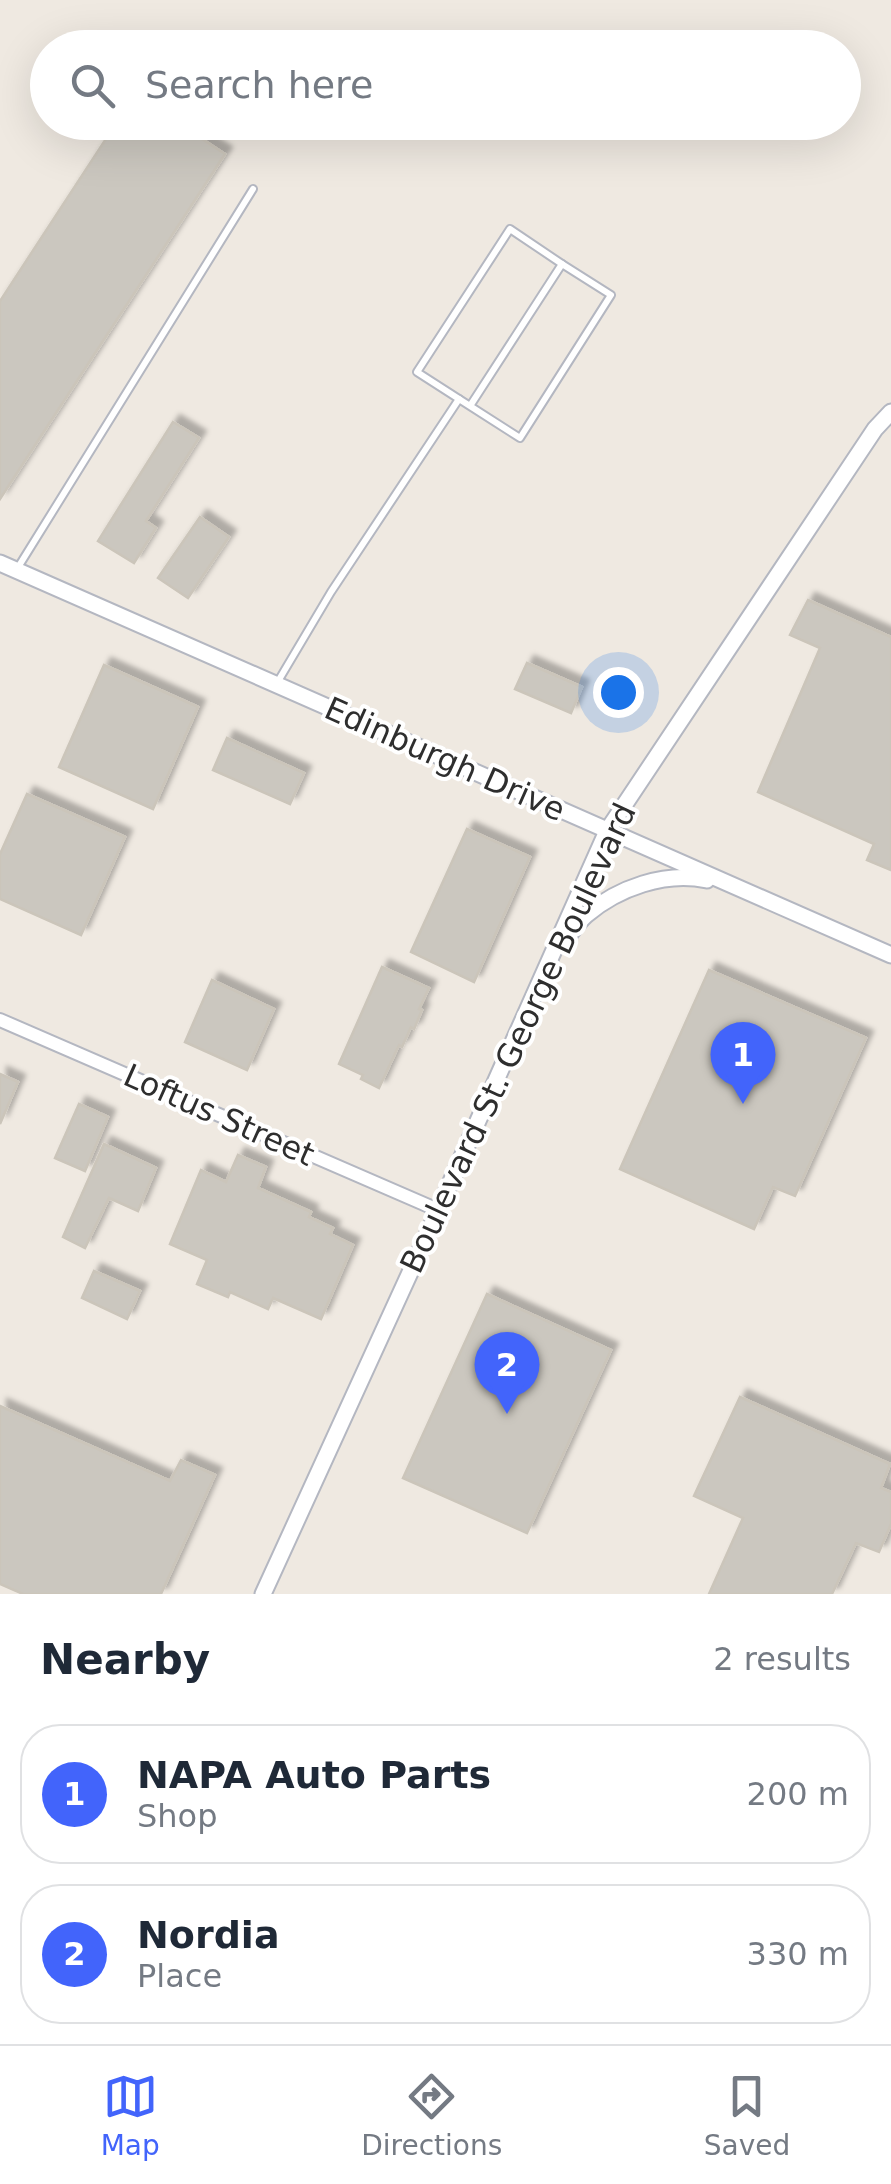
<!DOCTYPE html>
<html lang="en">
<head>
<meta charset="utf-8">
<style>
	body { margin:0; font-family:"DejaVu Sans",sans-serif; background:#f2f2f3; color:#1f2937 }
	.you { position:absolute; left:618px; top:692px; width:35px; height:35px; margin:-25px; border:8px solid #fff; border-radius:50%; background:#1a73e8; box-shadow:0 0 0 15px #1a73e833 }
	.badge { display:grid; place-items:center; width:65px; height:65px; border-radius:50%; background:#4264fb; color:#fff; font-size:32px; font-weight:700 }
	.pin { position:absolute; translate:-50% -82px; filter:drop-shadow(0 2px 5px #0008) }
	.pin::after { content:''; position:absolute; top:52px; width:35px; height:30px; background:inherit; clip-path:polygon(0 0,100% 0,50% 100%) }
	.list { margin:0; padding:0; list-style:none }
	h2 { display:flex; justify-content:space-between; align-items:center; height:130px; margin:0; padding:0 40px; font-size:42px }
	h2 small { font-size:32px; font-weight:400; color:#747a83 }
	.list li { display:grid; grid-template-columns:65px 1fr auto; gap:30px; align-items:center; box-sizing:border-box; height:140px; margin:0 20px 20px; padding:0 20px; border:2px solid #e0e1e3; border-radius:40px }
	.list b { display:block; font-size:38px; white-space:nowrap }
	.list p { margin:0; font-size:32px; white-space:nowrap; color:#747a83 }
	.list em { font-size:32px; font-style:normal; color:#747a83 }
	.icon { flex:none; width:55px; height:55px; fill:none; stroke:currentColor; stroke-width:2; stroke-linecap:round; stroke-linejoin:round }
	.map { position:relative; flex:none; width:891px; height:1594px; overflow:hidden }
	.search { position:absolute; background:#fff; box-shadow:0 10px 40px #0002; left:30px; right:30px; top:30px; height:110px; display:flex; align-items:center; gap:25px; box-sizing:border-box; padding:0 35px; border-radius:55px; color:#747a83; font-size:38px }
	.sheet { height:450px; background:#fff }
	nav { display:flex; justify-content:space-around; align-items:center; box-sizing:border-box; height:140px; border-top:2px solid #e0e1e3; background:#fff; font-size:28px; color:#747a83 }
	nav a { display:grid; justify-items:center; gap:5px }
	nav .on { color:#4264fb }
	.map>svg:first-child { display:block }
</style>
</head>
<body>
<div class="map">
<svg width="891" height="1594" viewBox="0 0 891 1594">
	<defs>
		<filter id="shadow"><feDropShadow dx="7" dy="-7" stdDeviation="2.5" flood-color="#0004"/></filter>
	</defs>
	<rect width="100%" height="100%" fill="#efe9e1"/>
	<g fill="#cbc7bf" stroke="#cbc5ba" stroke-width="2.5" filter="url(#shadow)">
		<polygon points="117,122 176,122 225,154 0,499 0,301"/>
		<polygon points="173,422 199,438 146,521 156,528 134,563 98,541"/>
		<polygon points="200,517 229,537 188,598 158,578"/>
		<polygon points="808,600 891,637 891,870 867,860 874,844 758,792 820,648 790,635"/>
		<polygon points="527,663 582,687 571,713 515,689"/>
		<polygon points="104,665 198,707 153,809 59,767"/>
		<polygon points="227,738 304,773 290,804 213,770"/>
		<polygon points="27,794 125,837 81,935 0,899 0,854"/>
		<polygon points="467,829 530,857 474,982 411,952"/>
		<polygon points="382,967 429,988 419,1009 422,1010 414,1029 411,1027 402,1047 399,1045 379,1088 361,1079 363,1075 339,1064"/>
		<polygon points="709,970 866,1038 795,1196 773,1187 754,1229 620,1169"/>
		<polygon points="212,980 274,1009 247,1070 185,1042"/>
		<polygon points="0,1074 18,1082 0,1124"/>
		<polygon points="79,1104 108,1117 85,1171 55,1158"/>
		<polygon points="104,1144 156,1168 138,1211 109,1198 85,1248 63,1237"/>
		<polygon points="238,1155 266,1167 258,1188 311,1212 309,1217 333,1228 330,1234 353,1245 321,1319 273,1298 268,1309 230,1292 228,1297 197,1284 207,1260 170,1244 201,1170 226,1182"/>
		<polygon points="94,1271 140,1291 127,1319 82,1298"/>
		<polygon points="487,1294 611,1350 527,1533 403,1478"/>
		<polygon points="740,1397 890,1464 881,1488 891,1492 891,1524 879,1552 856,1543 832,1594 709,1594 743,1518 694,1496"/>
		<polygon points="0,1406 170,1481 181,1460 215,1475 161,1594 23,1594 0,1584"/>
	</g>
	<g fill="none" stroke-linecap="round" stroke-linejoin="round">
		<g stroke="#b4b7c1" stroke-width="10">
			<g id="service">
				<polyline points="459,399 417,372 510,229 562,264"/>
				<polyline points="17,569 253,189"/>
				<polyline points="277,683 331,592 459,399 520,438 611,295 562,264 470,406"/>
			</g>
		</g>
		<g stroke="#b4b7c1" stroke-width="16">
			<polyline id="minor" points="0,1020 438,1210"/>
		</g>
		<g stroke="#b4b7c1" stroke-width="19">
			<g id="tertiary">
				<polyline points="0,563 891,955"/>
				<path d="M 565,940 C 572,932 578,922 586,915 C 618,888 665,871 707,880"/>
				<polyline points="263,1594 429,1231 607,831 875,429 891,412"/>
			</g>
		</g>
		<use href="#service" stroke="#fff" stroke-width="6"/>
		<use href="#minor" stroke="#fff" stroke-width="12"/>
		<use href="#tertiary" stroke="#fff" stroke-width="15"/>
	</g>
	<g text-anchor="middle" stroke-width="8" stroke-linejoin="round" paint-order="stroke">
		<g font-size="32" fill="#2e2e2e" stroke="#fff">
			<text transform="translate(445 759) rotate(24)" y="11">Edinburgh Drive</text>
			<text transform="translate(518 1038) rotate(-65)" y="11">Boulevard St. George Boulevard</text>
			<text transform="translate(219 1115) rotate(24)" y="11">Loftus Street</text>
		</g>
	</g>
</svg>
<div class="you"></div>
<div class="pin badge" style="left:743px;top:1104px">1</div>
<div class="pin badge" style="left:507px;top:1414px">2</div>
<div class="search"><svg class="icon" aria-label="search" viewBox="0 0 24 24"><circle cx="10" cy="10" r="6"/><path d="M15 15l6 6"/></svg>Search here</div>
</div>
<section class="sheet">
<h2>Nearby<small>2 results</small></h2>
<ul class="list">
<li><span class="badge">1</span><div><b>NAPA Auto Parts</b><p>Shop</p></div><em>200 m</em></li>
<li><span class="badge">2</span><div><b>Nordia</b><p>Place</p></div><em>330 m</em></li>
</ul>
</section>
<nav>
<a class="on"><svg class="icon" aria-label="map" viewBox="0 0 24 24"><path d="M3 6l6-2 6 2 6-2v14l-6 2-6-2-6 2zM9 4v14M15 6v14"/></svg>Map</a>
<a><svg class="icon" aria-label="directions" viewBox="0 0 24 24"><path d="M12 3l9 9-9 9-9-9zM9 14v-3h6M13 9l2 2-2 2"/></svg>Directions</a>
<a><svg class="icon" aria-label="saved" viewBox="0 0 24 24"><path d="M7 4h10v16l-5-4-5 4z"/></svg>Saved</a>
</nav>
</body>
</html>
